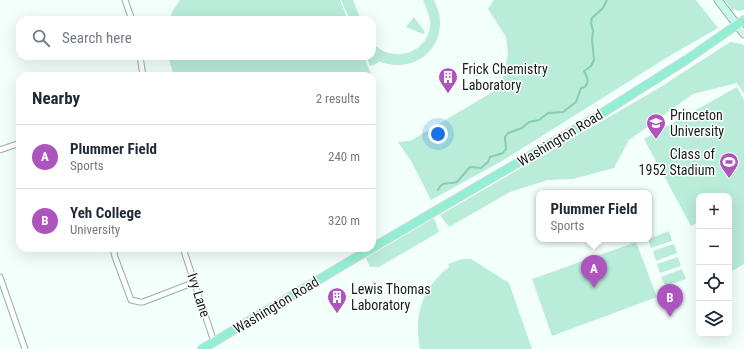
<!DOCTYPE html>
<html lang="en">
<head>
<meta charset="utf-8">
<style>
	body { margin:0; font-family:"Roboto Condensed",sans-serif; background:#f6f6f7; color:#1f2937 }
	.controls { position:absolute; right:12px; bottom:12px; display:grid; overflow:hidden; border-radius:8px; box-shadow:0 4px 16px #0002 }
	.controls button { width:36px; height:36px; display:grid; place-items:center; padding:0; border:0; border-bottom:1px solid #e0e1e3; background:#fff; color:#1f2937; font:20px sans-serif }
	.you { position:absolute; left:438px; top:134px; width:14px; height:14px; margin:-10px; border:3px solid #fff; border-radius:50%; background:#1a73e8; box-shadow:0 0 0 6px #1a73e833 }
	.badge { display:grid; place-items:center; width:26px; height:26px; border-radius:50%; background:#ae54bf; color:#fff; font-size:13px; font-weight:700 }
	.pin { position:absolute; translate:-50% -33px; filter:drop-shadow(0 1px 2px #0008) }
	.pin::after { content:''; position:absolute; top:21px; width:14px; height:12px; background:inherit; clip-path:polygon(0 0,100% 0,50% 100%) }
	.popup { position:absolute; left:536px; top:190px; width:116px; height:52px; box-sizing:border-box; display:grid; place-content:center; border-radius:8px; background:#fff; filter:drop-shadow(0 1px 3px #0005); font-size:13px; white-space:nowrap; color:#747a83 }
	.popup b { font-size:15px; color:#1f2937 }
	.popup::after { content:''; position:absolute; left:50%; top:100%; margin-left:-8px; border:8px solid transparent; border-top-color:#fff }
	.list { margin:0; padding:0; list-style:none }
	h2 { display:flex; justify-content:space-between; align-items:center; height:52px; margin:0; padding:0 16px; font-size:17px }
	h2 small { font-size:13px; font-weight:400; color:#747a83 }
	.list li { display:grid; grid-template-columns:26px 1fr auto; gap:12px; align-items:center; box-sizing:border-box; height:64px; padding:0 16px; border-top:1px solid #e0e1e3 }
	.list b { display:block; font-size:15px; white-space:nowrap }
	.list p { margin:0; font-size:13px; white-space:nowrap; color:#747a83 }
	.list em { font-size:13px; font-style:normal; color:#747a83 }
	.icon { flex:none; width:22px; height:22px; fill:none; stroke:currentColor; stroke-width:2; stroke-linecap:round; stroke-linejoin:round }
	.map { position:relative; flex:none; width:744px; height:349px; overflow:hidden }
	.search { position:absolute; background:#fff; box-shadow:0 4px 16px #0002; left:16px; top:16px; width:360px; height:44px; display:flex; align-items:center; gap:10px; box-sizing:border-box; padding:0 14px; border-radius:12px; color:#747a83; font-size:15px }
	.panel { position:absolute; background:#fff; box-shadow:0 4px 16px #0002; left:16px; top:72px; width:360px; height:180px; border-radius:12px }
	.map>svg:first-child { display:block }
</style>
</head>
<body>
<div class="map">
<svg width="744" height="349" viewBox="0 0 744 349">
	<rect width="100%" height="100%" fill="#f3fffa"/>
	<g fill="#baecda">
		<polygon points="180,0 340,0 348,20 169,20 173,10"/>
		<polygon points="341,0 353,0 361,20 350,20"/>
		<path d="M 423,0 L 434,0 C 437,7 440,13 440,21 C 441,55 408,74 378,61 L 378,63 L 370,66 L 366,56 L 372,56 L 372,42 C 389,63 426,56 430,27 C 431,17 426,9 423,0 Z"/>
		<polygon points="494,0 696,0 718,28 671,55 502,161 431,200 411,161 398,142 410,141 501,87 508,54 506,37 488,9"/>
		<polygon points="725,0 744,0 744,10 738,11 734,9 732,10"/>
		<polygon points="414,17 425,32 423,34 406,27"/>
		<polygon points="730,42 742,44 744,46 744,94 737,83 693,94 629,140 614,168 573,179 548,180 510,192 449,227 440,215 659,88"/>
		<polygon points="168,56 364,56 371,74 368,76 174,76"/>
		<polygon points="737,87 744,100 744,264 729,273 729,196 699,196 699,226 697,223 691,226 644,139"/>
		<polygon points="434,218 439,232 379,267 370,267 366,258"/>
		<polygon points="669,231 672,241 651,248 648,239"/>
		<polygon points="636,242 657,297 552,336 532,279"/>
		<polygon points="674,244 677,253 656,261 653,251"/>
		<polygon points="678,257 681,266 660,273 657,264"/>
		<path d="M 462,259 L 471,259 L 509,283 L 532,349 L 420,349 C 414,315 421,289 449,267 L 448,264 Z"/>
		<polygon points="682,269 686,279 665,286 661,277"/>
	</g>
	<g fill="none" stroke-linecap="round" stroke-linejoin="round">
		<path stroke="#85cdb5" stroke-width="2" d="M 438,190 C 442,180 449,185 457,182 L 470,167 L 481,168 L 488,162 L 490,157 L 503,153 L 506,149 L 505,137 L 508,133 L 522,128 L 529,122 L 539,120 L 548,113 L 563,112 L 576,102 L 581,88 L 585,87 C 590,80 587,78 584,71 L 591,66 L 594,60 L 592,40 L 593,31 L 591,23 L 592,18 L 603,8 L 607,0"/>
		<g stroke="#95b2a7" stroke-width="7">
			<g id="street">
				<polyline points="125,0 132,20"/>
				<polyline points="140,56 143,76"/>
				<polyline points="0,150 20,143"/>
				<polyline points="113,248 115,257 131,300 140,302 143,302 195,282"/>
				<polyline points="183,248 214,342"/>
				<polyline points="0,277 25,349"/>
			</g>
		</g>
		<g stroke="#95b2a7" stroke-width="9">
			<polyline id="secondary" points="718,0 744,34"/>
		</g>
		<g stroke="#d9dbdb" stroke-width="10">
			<g id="primary">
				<polyline points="372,248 596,117 686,60 744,20"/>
				<polyline points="202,349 372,248"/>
			</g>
		</g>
		<use href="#street" stroke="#fff" stroke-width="5"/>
		<use href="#secondary" stroke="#c9f7ea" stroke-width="7"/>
		<use href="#primary" stroke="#93eed5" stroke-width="8"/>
	</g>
	<defs>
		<g id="building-pin" transform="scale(1)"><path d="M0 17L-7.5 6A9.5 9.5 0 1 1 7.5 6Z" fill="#ae54bf" stroke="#fff"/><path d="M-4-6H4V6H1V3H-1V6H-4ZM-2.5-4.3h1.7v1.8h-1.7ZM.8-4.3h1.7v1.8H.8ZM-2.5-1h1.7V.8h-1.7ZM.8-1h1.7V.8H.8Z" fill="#fff"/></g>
		<g id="university-pin" transform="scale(1)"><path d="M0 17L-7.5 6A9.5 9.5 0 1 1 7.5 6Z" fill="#ae54bf" stroke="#fff"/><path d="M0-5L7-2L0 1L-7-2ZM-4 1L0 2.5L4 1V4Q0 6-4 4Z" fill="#fff"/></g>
		<g id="stadium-pin" transform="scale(1)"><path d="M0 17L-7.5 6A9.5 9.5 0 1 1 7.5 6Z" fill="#ae54bf" stroke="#fff"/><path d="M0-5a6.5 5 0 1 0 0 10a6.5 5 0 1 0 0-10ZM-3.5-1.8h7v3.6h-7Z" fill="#fff"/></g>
	</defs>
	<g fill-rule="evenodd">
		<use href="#building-pin" x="448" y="77"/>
		<use href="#university-pin" x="656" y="123"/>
		<use href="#stadium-pin" x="729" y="162"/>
		<use href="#building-pin" x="337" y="297"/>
	</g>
	<g text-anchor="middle" stroke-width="3" stroke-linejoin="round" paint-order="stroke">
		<g font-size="14" fill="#141f1b" stroke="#fff" text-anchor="start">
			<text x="462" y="74">Frick Chemistry<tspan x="462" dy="16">Laboratory</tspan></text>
			<text x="670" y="120">Princeton<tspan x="670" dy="16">University</tspan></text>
			<text x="715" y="159" text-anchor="end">Class of<tspan x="715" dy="16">1952 Stadium</tspan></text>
			<text x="351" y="294">Lewis Thomas<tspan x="351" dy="16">Laboratory</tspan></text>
		</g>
		<g font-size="14" fill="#141f1b" stroke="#fff">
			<text transform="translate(560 138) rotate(-31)" y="5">Washington Road</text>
			<text transform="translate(199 295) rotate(72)" y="5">Ivy Lane</text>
			<text transform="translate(276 305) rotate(-31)" y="5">Washington Road</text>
		</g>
	</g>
</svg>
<div class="controls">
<button>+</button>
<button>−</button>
<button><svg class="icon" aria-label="locate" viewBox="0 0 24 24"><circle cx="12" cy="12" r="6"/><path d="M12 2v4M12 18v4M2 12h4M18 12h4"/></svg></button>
<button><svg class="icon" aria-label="layers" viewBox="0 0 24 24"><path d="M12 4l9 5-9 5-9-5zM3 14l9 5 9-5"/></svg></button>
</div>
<div class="you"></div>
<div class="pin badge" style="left:594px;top:288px">A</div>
<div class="popup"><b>Plummer Field</b>Sports</div>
<div class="pin badge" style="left:670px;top:317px">B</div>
<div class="search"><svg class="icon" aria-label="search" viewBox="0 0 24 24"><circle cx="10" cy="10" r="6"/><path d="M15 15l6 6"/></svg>Search here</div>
<section class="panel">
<h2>Nearby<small>2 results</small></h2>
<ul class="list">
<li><span class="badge">A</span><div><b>Plummer Field</b><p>Sports</p></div><em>240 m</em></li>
<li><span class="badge">B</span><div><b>Yeh College</b><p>University</p></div><em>320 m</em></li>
</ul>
</section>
</div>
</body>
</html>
